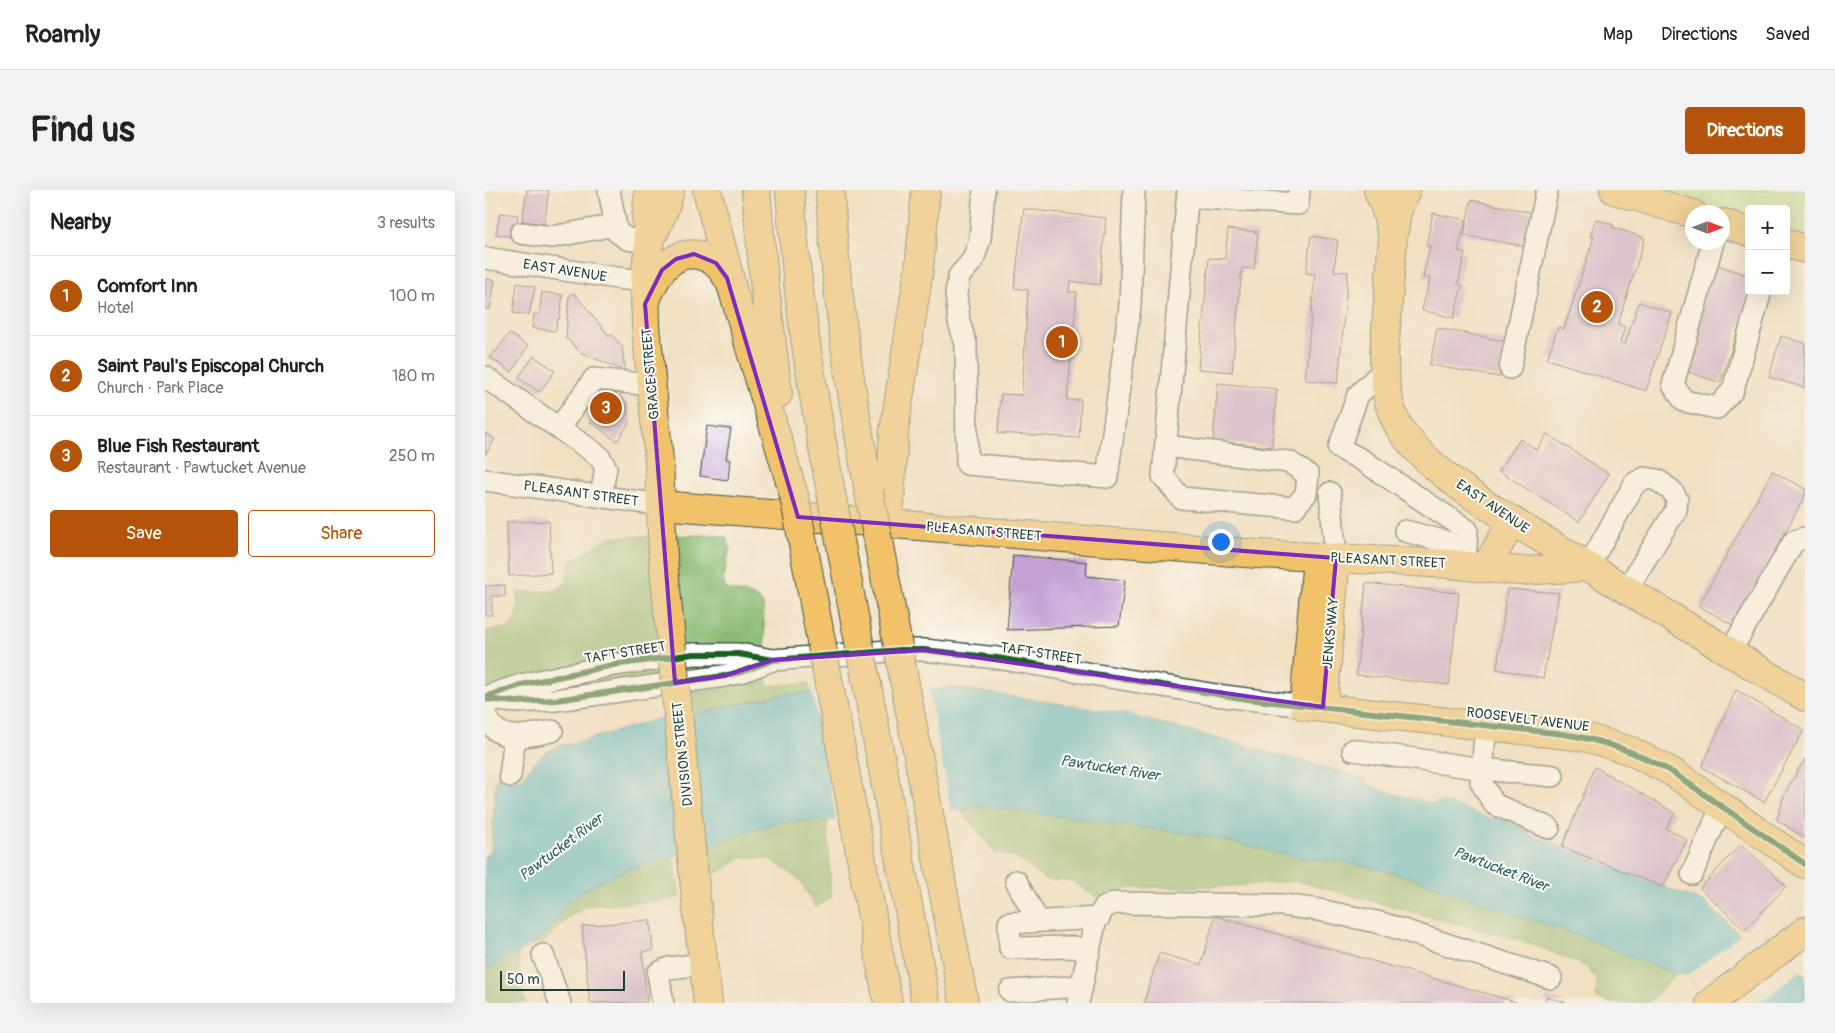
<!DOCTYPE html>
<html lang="en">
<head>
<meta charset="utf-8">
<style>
	body { margin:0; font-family:Pangolin,sans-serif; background:#f2f2f2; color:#222 }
	.controls { position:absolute; right:15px; top:15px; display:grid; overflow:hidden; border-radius:5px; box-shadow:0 5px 20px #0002 }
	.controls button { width:45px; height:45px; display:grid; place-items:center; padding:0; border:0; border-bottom:1px solid #e0e0e0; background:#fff; color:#222; font:25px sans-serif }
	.compass { position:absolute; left:1200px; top:15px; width:45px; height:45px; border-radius:50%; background:#fff; box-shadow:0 5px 20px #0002; rotate:90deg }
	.scale { position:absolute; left:15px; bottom:12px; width:125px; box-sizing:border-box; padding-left:5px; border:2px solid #1f3d34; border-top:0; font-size:14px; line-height:18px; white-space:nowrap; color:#1f3d34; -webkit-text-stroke:4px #fdfcf7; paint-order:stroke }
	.you { position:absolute; left:735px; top:351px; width:18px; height:18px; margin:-12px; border:4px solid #fff; border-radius:50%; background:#1a73e8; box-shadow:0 0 0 8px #1a73e833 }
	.badge { display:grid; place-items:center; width:32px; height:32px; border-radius:50%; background:#b45309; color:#fff; font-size:16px; font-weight:700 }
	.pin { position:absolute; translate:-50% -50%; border:2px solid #fff; box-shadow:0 1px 5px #0006 }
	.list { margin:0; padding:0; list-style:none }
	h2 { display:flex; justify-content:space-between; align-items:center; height:65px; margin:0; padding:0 20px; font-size:21px }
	h2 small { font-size:16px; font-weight:400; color:#767676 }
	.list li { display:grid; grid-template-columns:32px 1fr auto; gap:15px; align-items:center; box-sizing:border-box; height:80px; padding:0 20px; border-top:1px solid #e0e0e0 }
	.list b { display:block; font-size:19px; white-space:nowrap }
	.list p { margin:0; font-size:16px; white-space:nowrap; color:#767676 }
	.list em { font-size:16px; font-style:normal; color:#767676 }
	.actions { display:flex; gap:10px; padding:15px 20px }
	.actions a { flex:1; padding:11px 0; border:1px solid #b45309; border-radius:5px; text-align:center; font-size:18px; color:#b45309 }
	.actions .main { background:#b45309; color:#fff }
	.map { position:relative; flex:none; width:1320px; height:813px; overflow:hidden; border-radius:5px }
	header { display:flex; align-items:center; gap:30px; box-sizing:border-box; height:70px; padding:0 25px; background:#fff; border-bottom:1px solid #e0e0e0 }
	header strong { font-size:24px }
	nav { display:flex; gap:28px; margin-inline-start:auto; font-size:18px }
	.intro { display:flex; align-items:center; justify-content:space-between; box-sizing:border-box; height:120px; padding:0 30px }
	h1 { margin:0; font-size:35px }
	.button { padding:12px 22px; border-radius:5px; background:#b45309; color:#fff; font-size:18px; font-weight:700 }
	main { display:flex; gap:30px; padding:0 30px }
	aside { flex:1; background:#fff; border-radius:5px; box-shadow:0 5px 20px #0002 }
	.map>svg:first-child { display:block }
</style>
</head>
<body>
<header>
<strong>Roamly</strong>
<nav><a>Map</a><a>Directions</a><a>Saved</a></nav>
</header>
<div class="intro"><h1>Find us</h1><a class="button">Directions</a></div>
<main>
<aside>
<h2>Nearby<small>3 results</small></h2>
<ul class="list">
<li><span class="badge">1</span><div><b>Comfort Inn</b><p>Hotel</p></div><em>100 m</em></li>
<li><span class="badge">2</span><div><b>Saint Paul's Episcopal Church</b><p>Church · Park Place</p></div><em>180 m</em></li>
<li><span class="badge">3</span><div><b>Blue Fish Restaurant</b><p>Restaurant · Pawtucket Avenue</p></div><em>250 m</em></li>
</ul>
<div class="actions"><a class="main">Save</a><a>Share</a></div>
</aside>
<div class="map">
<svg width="1320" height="813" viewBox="0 0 1320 813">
	<rect width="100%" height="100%" fill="#fdfcf7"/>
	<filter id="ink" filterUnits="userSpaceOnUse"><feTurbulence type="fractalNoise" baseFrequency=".02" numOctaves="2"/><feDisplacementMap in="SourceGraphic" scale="10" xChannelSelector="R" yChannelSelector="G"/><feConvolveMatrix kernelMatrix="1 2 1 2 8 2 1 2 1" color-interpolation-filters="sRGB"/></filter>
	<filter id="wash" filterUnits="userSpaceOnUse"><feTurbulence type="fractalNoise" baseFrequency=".0096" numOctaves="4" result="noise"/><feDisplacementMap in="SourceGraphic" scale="20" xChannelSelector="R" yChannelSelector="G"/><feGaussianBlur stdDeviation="1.12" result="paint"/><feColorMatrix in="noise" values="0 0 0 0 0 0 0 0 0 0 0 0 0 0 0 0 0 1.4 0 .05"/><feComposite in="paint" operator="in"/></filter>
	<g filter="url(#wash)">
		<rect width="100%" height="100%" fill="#f1e0c2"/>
		<polygon fill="#afdb86" stroke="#678c5d" points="1165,0 1320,0 1320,46 1301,40 1301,19 1264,19 1264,29"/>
		<g fill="#8bbb73" stroke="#557c54">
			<path d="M 230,345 L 241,347 L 245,358 L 238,388 L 240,398 C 254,405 269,400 278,415 L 282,496 L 323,493 L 326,503 L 300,504 L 199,525 L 185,502 L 0,499 L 0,441 L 23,438 L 32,426 L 33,402 L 68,401 L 81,394 L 85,372 L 124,347 Z"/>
			<polygon points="505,617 721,646 819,669 858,671 889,678 928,688 1046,730 1076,739 1191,784 1164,813 1127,813 1111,808 1112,791 1102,777 1047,754 812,691 747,696 643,698 615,710 587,691 561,690 531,667 510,663 475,619"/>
			<polygon points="342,631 346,708 330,717 315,690 286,669 257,667 228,686 225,656 274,637 295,632"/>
			<polygon points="188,667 195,707 173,711 103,716 88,724 59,752 33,759 34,793 41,813 0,813 0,756 79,718 93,704 116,691 144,679"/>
		</g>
		<polygon fill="#50b9cd" stroke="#387b80" points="471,498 637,523 880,588 882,594 888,597 909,604 949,614 957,611 1006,629 1013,628 1044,640 1043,643 1220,713 1266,755 1285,742 1314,782 1320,786 1320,813 1223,813 1203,785 1191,784 1076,739 1046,730 928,688 889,678 858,671 819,669 721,646 505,617 384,624 342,631 295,632 274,637 225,656 144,679 116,691 93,704 79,718 68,735 55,748 35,762 0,779 0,666 6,661 11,587 36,590 48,574 58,564 75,555 98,551 179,527 185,530 300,504"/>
		<g fill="#f1e0c2">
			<polygon points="443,496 466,622 385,626 352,632 327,501"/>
			<polygon points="1285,742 1314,782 1273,813 1223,813 1203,785 1255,745 1267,755"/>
		</g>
		<g id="blocks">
			<g fill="#c5a2d4">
				<polygon points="42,0 64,0 59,34 37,31"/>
				<polygon points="986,10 1049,23 1042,57 979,45"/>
				<polygon points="539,19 621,28 615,95 585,91 584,102 592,102 582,210 596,210 594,248 513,243 516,204 537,205 543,100 529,98"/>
				<polygon points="15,23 33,25 30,47 11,44"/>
				<polygon points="948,23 981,30 973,61 980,63 973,94 977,95 969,128 937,120 945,89 938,87 945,56 941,55"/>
				<polygon points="1111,29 1128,35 1127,37 1160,48 1133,134 1140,137 1135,152 1140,154 1154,112 1187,123 1161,201 1062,169 1073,137 1079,139 1109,47 1105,46"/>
				<polygon points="743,39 773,42 769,79 757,78 747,182 713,179 724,68 740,69"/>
				<polygon points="826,46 853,50 849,81 863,82 853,193 820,190 830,84 821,83"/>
				<polygon points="1230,74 1264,86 1264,101 1266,101 1235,193 1195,179"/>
				<polygon points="0,89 10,90 5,120 0,119"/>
				<polygon points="32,93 50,97 44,125 28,123"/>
				<polygon points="57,102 78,105 74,130 72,129 71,140 69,141 47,138 49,124 54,124"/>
				<polygon points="89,103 124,146 127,145 137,156 140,181 95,162 81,148 84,106"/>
				<polygon points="952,138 1020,151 1014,187 945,175"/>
				<polygon points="24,143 43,156 27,182 4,167 10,161 11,162"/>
				<polygon points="1296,146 1320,153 1320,198 1284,187"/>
				<polygon points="49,166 70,181 55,202 33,188"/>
				<polygon points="733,193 792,199 787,257 728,251"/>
				<polygon points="128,203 142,213 144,233 132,251 105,232 117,213 119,215"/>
				<polygon points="222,236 246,239 241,269 245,270 243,290 215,286"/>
				<polygon points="0,243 10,249 0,265"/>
				<polygon points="1062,244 1124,284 1094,332 1014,281 1035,249 1052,260"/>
				<polygon points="1287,281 1320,299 1320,306 1249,436 1214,416"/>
				<polygon points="64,331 66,383 24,386 22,332"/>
				<polygon points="528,365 602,372 601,386 640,390 634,436 522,440"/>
				<polygon points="881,393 974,403 964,495 871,485"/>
				<polygon points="20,395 20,406 7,406 7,425 0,425 0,396"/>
				<polygon points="1022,399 1074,403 1058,488 1012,479"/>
				<polygon points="1251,500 1319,540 1279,612 1217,577"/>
				<polygon points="1320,569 1320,648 1292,630 1299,605"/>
				<polygon points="1110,577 1190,623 1181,638 1202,650 1178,697 1077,657"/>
				<polygon points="1256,654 1301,696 1260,740 1215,698"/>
				<polygon points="730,726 1031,812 1031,813 659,813 674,763 716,775"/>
				<polygon points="165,730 168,760 157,762 162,812 105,813 97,736"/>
				<polygon points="1061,807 1080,812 1080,813 1060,813"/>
			</g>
		</g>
	</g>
	<g filter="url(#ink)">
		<use href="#blocks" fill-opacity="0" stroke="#3e5549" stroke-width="1"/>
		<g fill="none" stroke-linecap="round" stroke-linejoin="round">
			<g stroke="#3e5549" stroke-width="24">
				<g id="minor">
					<polyline points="124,0 132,42 142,49 164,52"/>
					<polyline points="499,0 495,49 488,70 474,86 471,104 474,132 481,154 482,274 622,287 645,116 649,0"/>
					<polyline points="703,7 813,14 814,0"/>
					<polyline points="36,43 67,47 130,35"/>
					<polyline points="1228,52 1188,195 1199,211 1232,218 1248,200 1276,101"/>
					<polyline points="0,68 132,88 160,91"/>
					<polyline points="1025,178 1062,0"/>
					<polyline points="899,180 873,205 854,258 877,270 982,340 980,375"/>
					<polyline points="0,187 114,266 121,278 116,305"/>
					<polyline points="74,238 109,189 166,195"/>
					<polyline points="681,256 804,272 823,285 821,304 809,318 696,308 678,286 703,0"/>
					<polyline points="0,290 176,315"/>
					<polyline points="845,303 851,368"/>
					<polyline points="920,341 962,352 965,374"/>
					<polyline points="1103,377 1150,293 1160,288 1172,290 1187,301 1192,309 1191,320 1141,400"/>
					<polyline points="1245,462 1309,351 1320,348"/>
					<polyline points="0,507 36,495 128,475 209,464 253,464 288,470 416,460 439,460 512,468 731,505 819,516"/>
					<polyline points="3,509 31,512 71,510 239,486 256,482 287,470"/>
					<path d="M 0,522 C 10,556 40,546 67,541"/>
					<polyline points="1001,535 996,592 1009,614 1064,638"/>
					<polyline points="868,560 997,579 1068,586"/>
					<polyline points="25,586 30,546"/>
					<polyline points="1207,684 1237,616"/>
					<polyline points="531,691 553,731"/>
					<polyline points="604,761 589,757 525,758 524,733 614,728"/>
					<polyline points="58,765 75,813"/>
					<polyline points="525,801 597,796"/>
					<polyline points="178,813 173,783 184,778 218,774"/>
					<polyline points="593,813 610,733 619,718 629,713 797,715 834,720 896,733 1066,788"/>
				</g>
			</g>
			<g stroke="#3e5549" stroke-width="30">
				<g id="major">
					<polyline points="164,0 161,28 164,52 160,91 161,136 174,271 178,368"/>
					<polyline points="893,0 900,17 907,44"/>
					<path d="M 921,0 L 912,22 L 908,47 L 899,164 C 899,188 901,215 914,237 C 944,285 1027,331 1076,360 C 1157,410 1238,458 1320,507"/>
					<polyline points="1129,0 1208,24"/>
					<polyline points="1238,33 1264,42"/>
					<polyline points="166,49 179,20 185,0"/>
					<polyline points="1301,53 1320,59"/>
					<polyline points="176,315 773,364 965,374 1000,378 1028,331"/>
					<polyline points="832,367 819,516 1100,547 1146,561 1187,582 1320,674"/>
					<polyline points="1000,378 1035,381 1103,377"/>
					<polyline points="838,517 851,368"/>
					<polyline points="212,719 223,813"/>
					<polyline points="1225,813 1320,741"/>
				</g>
			</g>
			<g stroke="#3e5549" stroke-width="30">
				<g id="highway">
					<polyline points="222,0 248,101 309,305"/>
					<polyline points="271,0 279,90 293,204"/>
					<path d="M 305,0 C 311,104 328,206 347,308"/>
					<path d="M 345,0 C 350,102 366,201 384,302"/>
					<path d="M 160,114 C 164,102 170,89 178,79 C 200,54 230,63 244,91"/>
					<polyline points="405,313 409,241 434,80 441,0"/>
					<polyline points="394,356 405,413"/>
					<polyline points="418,687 441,813"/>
					<polyline points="456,689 479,813"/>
					<polyline points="381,694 403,813"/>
				</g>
			</g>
			<use href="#minor" stroke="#fff" stroke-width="21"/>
			<use href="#major" stroke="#f2c26a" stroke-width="28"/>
			<use href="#highway" stroke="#f2c26a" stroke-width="28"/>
			<g stroke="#3e5549" stroke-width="30" stroke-linecap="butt">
				<polyline id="major-bridge" points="178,368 212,719"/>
			</g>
			<g stroke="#3e5549" stroke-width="30" stroke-linecap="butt">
				<g id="highway-bridge">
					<polyline points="384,302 394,356"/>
					<polyline points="309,305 381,694"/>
					<polyline points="347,308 418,687"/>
					<polyline points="405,413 456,689"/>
				</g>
			</g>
			<use href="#major-bridge" stroke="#f2c26a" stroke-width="28"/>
			<use href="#highway-bridge" stroke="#f2c26a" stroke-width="28"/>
			<g stroke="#fdfcf7" stroke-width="9">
				<g id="cycleway">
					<path d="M 0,507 L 36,495 L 128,475 L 209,464 L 253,464 L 288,470 L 416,460 L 439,460 L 512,468 L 762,509 L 1078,544 C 1118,550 1152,562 1187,582 L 1320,674"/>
					<polyline points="0,509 31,512 71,510 239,486 256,482 288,470"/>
				</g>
			</g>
			<use href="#cycleway" stroke="#1b5e20" stroke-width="6"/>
		</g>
	</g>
	<path d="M0 0H1320V813H0ZM 209,64 L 231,73 L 242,88 L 313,327 L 851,368 L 838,517 L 439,460 L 288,470 L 239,486 L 190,493 L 160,114 L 177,80 L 191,69 Z" fill="#f1e0c2" fill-opacity=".55" fill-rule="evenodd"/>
	<path fill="none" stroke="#7b2cbf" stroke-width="4" stroke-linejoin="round" d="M 209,64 L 231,73 L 242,88 L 313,327 L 851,368 L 838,517 L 439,460 L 288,470 L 239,486 L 190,493 L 160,114 L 177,80 L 191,69 Z"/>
	<g text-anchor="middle" stroke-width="4" stroke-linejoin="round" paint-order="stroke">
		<g font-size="14" fill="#1f3d34" stroke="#fdfcf7">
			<text transform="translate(80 80) rotate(9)" y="5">EAST AVENUE</text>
			<text transform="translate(165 184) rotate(-95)" y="5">GRACE STREET</text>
			<text transform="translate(96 303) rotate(8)" y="5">PLEASANT STREET</text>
			<text transform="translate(1008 316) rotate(34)" y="5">EAST AVENUE</text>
			<text transform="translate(499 341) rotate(5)" y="5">PLEASANT STREET</text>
			<text transform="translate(903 370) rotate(3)" y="5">PLEASANT STREET</text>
			<text transform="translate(845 443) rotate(-85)" y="5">JENKS WAY</text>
			<text transform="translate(140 462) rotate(-9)" y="5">TAFT STREET</text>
			<text transform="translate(556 463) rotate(9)" y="5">TAFT STREET</text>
			<text transform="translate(1043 529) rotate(7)" y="5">ROOSEVELT AVENUE</text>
			<text transform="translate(197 564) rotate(-96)" y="5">DIVISION STREET</text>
		</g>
		<g font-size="15" font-style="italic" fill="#2e6262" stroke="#fdfcf7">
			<text transform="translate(625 578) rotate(9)" y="5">Pawtucket River</text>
			<text transform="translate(76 657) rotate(-37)" y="5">Pawtucket River</text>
			<text transform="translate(1016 679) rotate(21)" y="5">Pawtucket River</text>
		</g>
	</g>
</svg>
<div class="controls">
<button>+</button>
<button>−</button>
</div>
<svg class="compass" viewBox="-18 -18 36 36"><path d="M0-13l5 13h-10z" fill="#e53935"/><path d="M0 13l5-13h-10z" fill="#767676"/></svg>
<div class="scale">50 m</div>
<div class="you"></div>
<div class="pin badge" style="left:577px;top:152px">1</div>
<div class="pin badge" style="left:1112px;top:117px">2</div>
<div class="pin badge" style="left:121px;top:218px">3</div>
</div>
</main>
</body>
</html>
